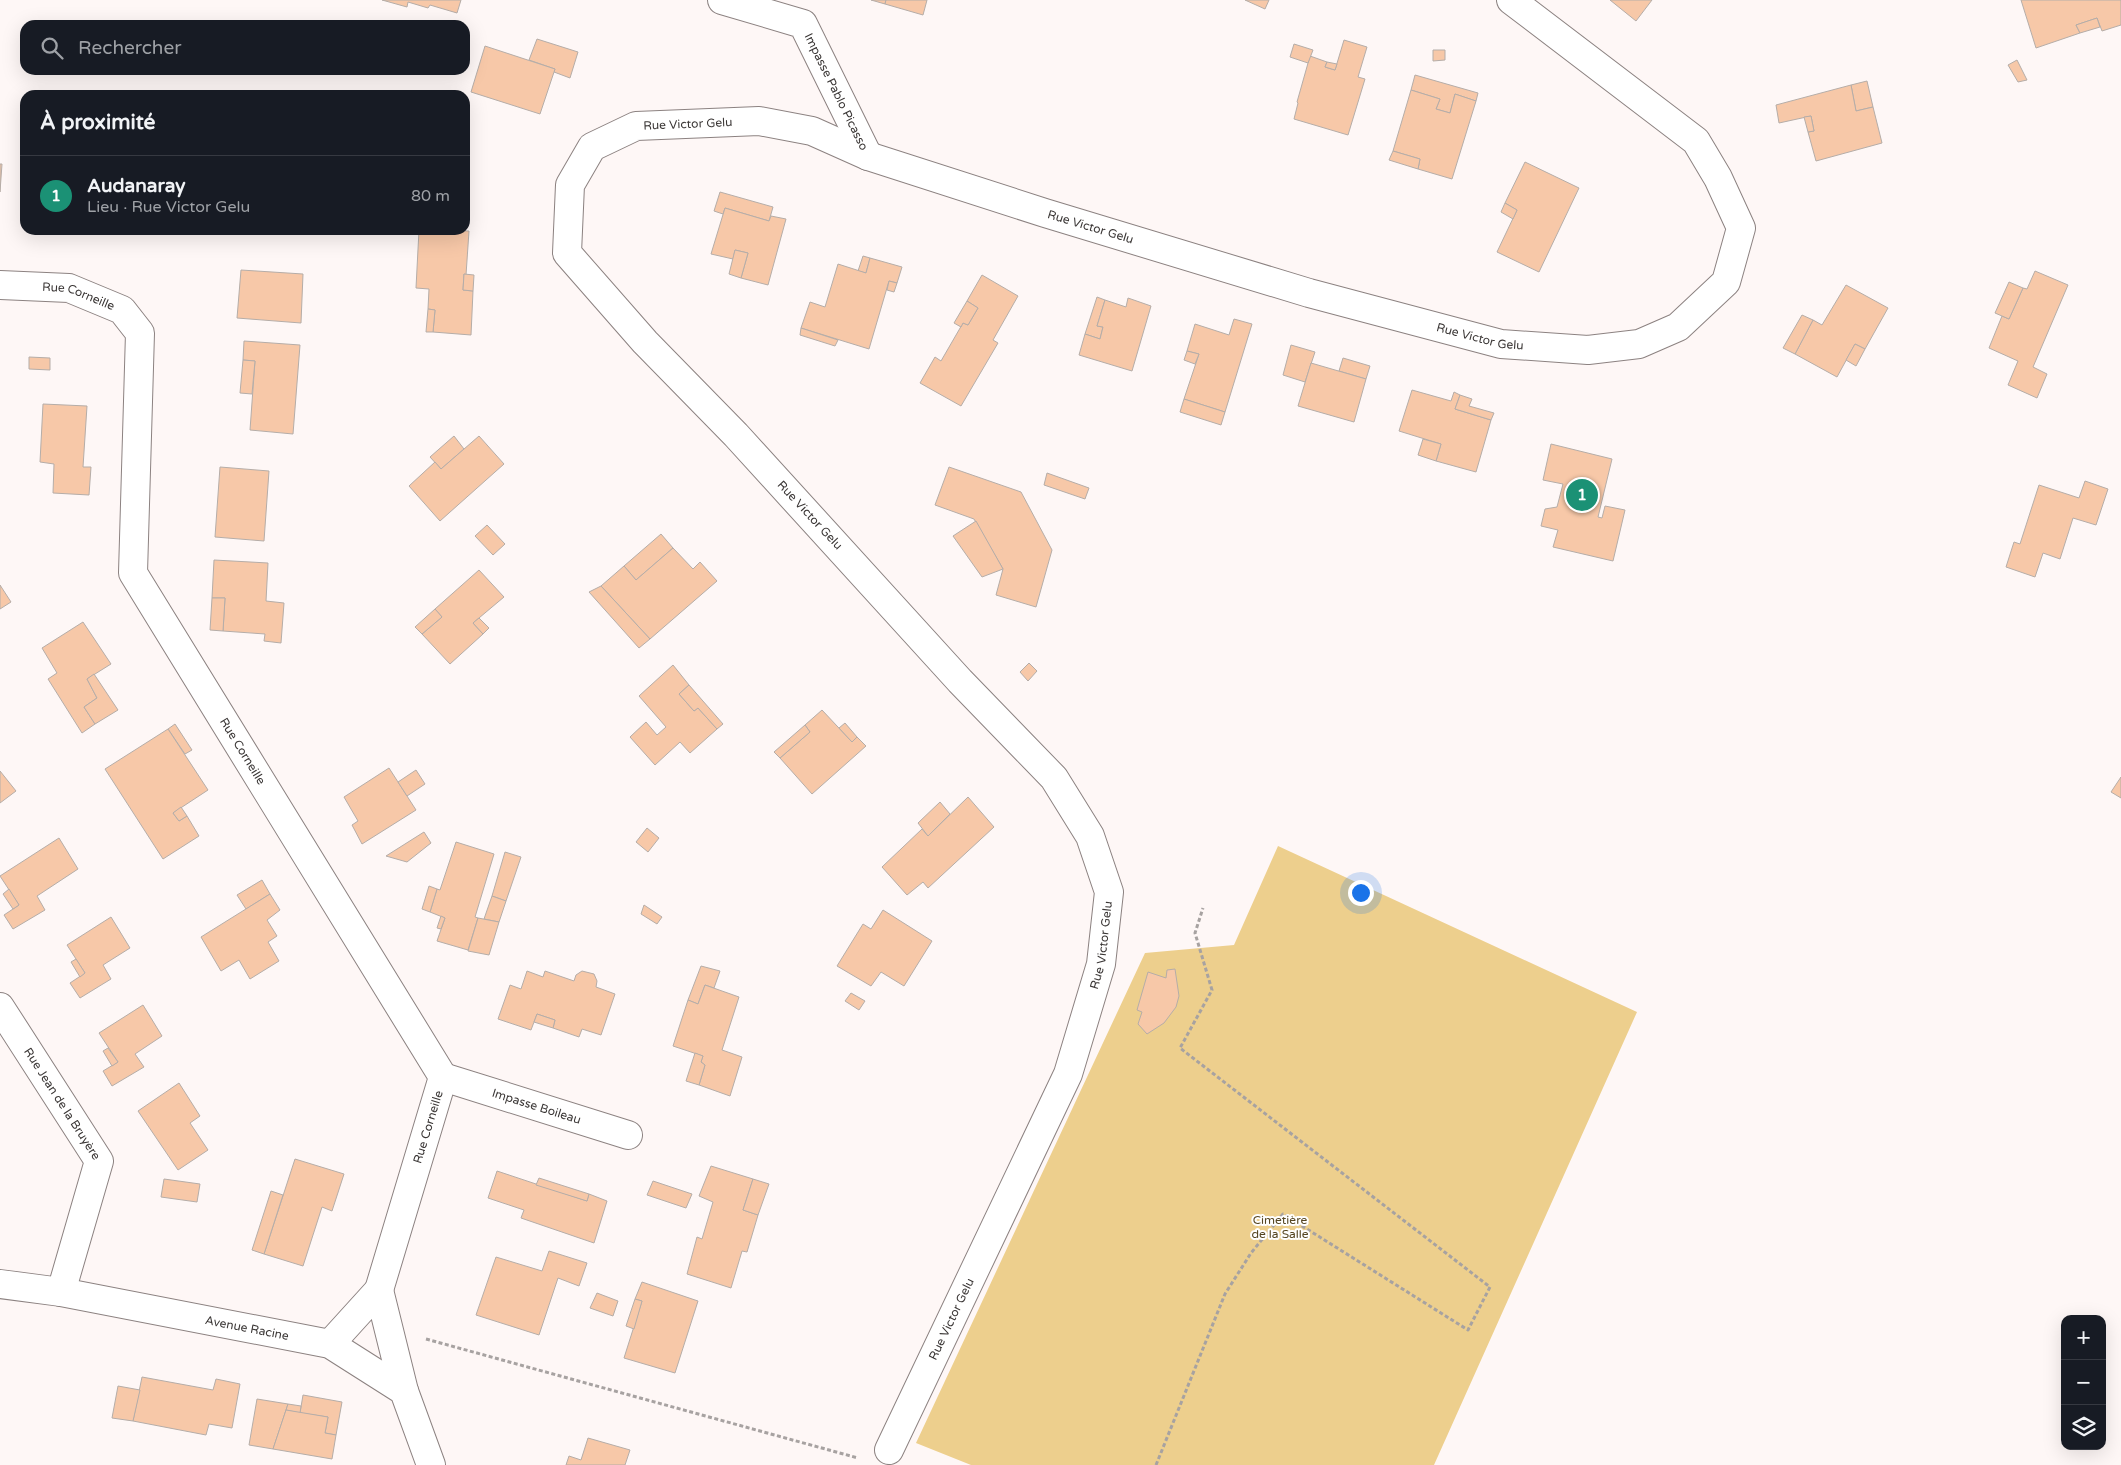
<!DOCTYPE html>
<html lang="fr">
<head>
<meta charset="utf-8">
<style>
	body { margin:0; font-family:"Varela Round",sans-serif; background:#242831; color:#f1f3f6 }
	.controls { position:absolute; right:15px; bottom:15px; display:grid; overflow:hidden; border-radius:10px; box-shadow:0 5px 20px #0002 }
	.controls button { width:45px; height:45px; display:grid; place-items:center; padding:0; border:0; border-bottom:1px solid #363941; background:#171b24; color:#f1f3f6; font:25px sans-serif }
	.you { position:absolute; left:1360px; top:892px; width:18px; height:18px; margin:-12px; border:4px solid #fff; border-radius:50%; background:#1a73e8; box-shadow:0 0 0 8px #1a73e833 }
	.badge { display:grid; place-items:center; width:32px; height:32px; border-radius:50%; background:#1b9175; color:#fff; font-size:16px; font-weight:700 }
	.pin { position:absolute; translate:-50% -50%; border:2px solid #fff; box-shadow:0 1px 5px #0006 }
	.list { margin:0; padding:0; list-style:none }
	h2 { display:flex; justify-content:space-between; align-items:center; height:65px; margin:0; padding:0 20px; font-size:21px }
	h2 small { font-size:16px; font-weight:400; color:#9ea1a6 }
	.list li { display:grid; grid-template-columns:32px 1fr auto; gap:15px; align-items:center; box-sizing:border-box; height:80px; padding:0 20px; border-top:1px solid #363941 }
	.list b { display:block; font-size:19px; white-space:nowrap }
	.list p { margin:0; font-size:16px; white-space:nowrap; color:#9ea1a6 }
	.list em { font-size:16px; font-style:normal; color:#9ea1a6 }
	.icon { flex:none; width:28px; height:28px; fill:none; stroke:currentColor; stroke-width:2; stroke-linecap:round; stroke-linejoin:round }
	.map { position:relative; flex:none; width:2121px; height:1465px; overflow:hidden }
	.search { position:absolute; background:#171b24; box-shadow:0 5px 20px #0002; left:20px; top:20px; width:450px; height:55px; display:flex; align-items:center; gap:12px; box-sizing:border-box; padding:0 18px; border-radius:15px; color:#9ea1a6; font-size:19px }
	.panel { position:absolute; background:#171b24; box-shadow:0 5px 20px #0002; left:20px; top:90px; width:450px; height:145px; border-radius:15px }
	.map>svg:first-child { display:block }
</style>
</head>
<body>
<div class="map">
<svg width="2121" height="1465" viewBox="0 0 2121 1465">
	<rect width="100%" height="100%" fill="#fef7f6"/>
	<polygon fill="#edcf8d" points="1278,846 1637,1012 1434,1465 971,1465 916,1443 1145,953 1234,945"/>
	<g fill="#f7c8a8" stroke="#b5ada8">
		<polygon points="382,0 461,0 457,13 430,5 428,8 408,2 407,7"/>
		<polygon points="871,0 886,0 885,4"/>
		<polygon points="886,0 927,0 923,15 885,4"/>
		<polygon points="1245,0 1269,0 1265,9"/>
		<polygon points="1610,0 1652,0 1636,21"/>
		<polygon points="2021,0 2121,0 2121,25 2102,31 2097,18 2076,25 2080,33 2036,48"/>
		<polygon points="2097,18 2100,27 2080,33 2076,25"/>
		<polygon points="537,39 578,52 570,78 554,72 555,69 529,60"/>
		<polygon points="1344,40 1367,47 1358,77 1365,79 1348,135 1294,119 1298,103 1297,102 1310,56 1327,62 1325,67 1335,70"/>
		<polygon points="1294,44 1313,50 1308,63 1290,57"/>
		<polygon points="485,46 555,69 540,114 471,92"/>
		<polygon points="1433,50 1445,50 1445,60 1433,61"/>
		<polygon points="2017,60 2027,80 2018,82 2008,65"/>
		<polygon points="1327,62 1337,64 1335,70 1325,67"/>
		<polygon points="1415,75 1478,93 1476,101 1455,94 1450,113 1436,109 1440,99 1411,90"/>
		<polygon points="1867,81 1873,107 1856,111 1851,85"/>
		<polygon points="1851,85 1856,111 1873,107 1882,143 1816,161 1808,132 1814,131 1811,116 1779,123 1776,105"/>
		<polygon points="1411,90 1440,99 1436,109 1450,113 1455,94 1476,101 1452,179 1418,169 1420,159 1393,151"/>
		<polygon points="1811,116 1814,131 1808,132 1804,117"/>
		<polygon points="1393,151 1420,159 1418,169 1389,160"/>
		<polygon points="1525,162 1579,188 1539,272 1497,252 1517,210 1505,203"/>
		<polygon points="0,164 2,164 0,192"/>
		<polygon points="720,192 773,207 769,221 725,208 723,214 714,211"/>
		<polygon points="1505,203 1517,210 1513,219 1501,212"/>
		<polygon points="725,208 769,221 771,216 786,219 768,285 741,278 748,253 735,250 733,259 711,254"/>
		<polygon points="419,230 469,231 466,275 464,274 463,290 473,291 471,335 433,332 435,310 428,309 429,289 416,288"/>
		<polygon points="735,250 748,253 741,278 729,274"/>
		<polygon points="863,256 870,258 866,273 858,271"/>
		<polygon points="870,258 902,267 897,283 889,281 869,349 801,328 810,302 825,307 838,264 866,273"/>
		<polygon points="241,270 303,274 301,323 237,318"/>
		<polygon points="2035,271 2068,285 2033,367 2047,374 2037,398 2008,385 2018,361 1989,348 2002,316 2009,319 2023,288 2027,289"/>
		<polygon points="464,274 474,275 473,291 463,290"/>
		<polygon points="982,275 1018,296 993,340 998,343 961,406 920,383 935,357 941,361 963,323 968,325 978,308 967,301"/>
		<polygon points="889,281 897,283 894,292 887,290"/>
		<polygon points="2009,282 2023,288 2009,319 1995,313"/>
		<polygon points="1846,285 1888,308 1865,349 1855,344 1837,377 1795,354 1813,320 1822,325"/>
		<polygon points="1097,297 1105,300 1097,326 1103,327 1100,339 1085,334"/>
		<polygon points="1128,298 1151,306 1132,371 1079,355 1085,334 1100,339 1103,327 1097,326 1105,300 1126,307"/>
		<polygon points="967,301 978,308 968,325 963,323 961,327 954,323"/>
		<polygon points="428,309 435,310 433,332 426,332"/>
		<polygon points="1802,315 1813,320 1795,354 1783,348"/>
		<polygon points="1234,319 1252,324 1225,412 1184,399 1199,354 1187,351 1195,324 1229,335"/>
		<polygon points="801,328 838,340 835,346 800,335"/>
		<polygon points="244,341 300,345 293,434 250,430 255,361 243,360"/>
		<polygon points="1855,344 1865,349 1856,366 1846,360"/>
		<polygon points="1291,345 1315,352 1305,382 1283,375"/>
		<polygon points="1187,351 1199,354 1195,364 1184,360"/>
		<polygon points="29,357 50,358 50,370 29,369"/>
		<polygon points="1343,358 1370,366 1366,379 1339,371"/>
		<polygon points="243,360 255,361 252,394 240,393"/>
		<polygon points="1311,363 1366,379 1354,422 1298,406"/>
		<polygon points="1412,390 1451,401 1454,392 1460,395 1455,409 1491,420 1476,472 1436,461 1441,444 1399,431"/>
		<polygon points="1460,395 1472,399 1469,406 1494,413 1491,420 1455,409"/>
		<polygon points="1184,399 1225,412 1221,425 1180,412"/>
		<polygon points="43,404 87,406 83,467 91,467 89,495 53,493 54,464 40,462"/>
		<polygon points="454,436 464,449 441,469 430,457"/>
		<polygon points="479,436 504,464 440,521 409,486 435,462 441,469"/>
		<polygon points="1423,439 1441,444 1436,461 1418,455"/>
		<polygon points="1551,444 1612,459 1598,517 1602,518 1605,506 1625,510 1613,561 1553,547 1558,530 1541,526 1545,509 1557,507 1563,484 1543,480"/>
		<polygon points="220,467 269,471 264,541 215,537"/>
		<polygon points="949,467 1021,492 1052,550 1036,607 996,595 1003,569 974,519 935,505"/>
		<polygon points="1047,473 1089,488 1085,499 1044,485"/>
		<polygon points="2085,481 2108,489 2096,525 2073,518 2060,559 2043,553 2035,577 2006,567 2014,542 2020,544 2039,485 2079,498"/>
		<polygon points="976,521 1003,569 982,577 953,536"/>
		<polygon points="487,525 505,544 493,555 475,536"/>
		<polygon points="661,534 673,548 636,580 624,566"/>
		<polygon points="673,548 693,569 700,562 717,581 650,639 601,586 624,566 636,580"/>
		<polygon points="214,560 268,563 266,601 284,603 281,643 264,641 265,634 223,631 225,598 212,598"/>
		<polygon points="479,570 504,597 473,623 483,634 450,664 422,634 442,617 435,609"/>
		<polygon points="0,585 11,602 0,609"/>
		<polygon points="601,586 650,639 639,648 589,592"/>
		<polygon points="212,598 225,598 223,631 210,630"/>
		<polygon points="435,609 442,617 422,634 415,627"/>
		<polygon points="479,618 489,628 483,634 473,623"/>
		<polygon points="83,622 111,664 87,679 97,698 84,707 95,724 82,733 48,679 57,673 42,648"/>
		<polygon points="1029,663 1037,671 1028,681 1020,672"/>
		<polygon points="673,665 689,685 679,694 694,711 698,708 717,729 690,753 680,742 655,765 630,737 646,722 657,735 666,727 639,696"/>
		<polygon points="94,674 118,710 95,724 84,707 97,698 87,679"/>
		<polygon points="689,685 723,724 717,729 698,708 694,711 679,694"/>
		<polygon points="822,710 852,742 857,737 866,746 812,794 780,758 810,732 805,725"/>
		<polygon points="845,723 857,737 852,742 839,728"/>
		<polygon points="175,724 192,750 185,754 168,729"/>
		<polygon points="805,725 810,732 780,758 774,752"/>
		<polygon points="168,729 208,790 173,813 179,821 187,816 199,836 163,859 105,769"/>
		<polygon points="389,768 416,810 362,844 352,825 358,821 344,797"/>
		<polygon points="416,770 425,784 407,796 398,782"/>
		<polygon points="0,771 16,791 0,803"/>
		<polygon points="2121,777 2121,798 2111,792"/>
		<polygon points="968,797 994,827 928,888 923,882 907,895 882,867 922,829 928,836"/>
		<polygon points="940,802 950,814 928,836 918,823"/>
		<polygon points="181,807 187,816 179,821 173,813"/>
		<polygon points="647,828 659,838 648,852 636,842"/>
		<polygon points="424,832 431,843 407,862 386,856"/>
		<polygon points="59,838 78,869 37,896 45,910 13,929 4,915 19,905 0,876"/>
		<polygon points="456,842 494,854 475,917 478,918 468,950 437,941 445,918 430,912 437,889 440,890"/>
		<polygon points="505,852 521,857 506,901 492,896"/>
		<polygon points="262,880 270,894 246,909 237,895"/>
		<polygon points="429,886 437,889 430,912 422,909"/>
		<polygon points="9,889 19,905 13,909 3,894"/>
		<polygon points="270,894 280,910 267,920 277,936 268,942 279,961 250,979 239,960 221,971 201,937"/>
		<polygon points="492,896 506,901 499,922 484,919"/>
		<polygon points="644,905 662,917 657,924 641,914"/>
		<polygon points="883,910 932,941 904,986 881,972 871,986 837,966 863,924 871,929"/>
		<polygon points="441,916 445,918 441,929 437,928"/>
		<polygon points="111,917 130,948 103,965 111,979 80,998 70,983 85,973 67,945"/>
		<polygon points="478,918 499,922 489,955 468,951"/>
		<polygon points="76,959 85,973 80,977 71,962"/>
		<polygon points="701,966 720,971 714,988 705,985 698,1004 688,1000"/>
		<polygon points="1175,969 1179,996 1176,1007 1164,1023 1147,1034 1138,1024 1142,1012 1137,1010 1148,972 1166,978 1167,970"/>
		<polygon points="527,971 543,977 545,971 574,981 576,975 582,971 594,974 597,981 596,987 615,994 601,1035 582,1029 579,1037 553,1028 555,1020 537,1014 531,1030 498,1019 510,985 521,989"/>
		<polygon points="705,985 739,997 722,1050 742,1057 730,1096 699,1085 705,1065 701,1062 703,1056 673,1046 688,1000 698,1004"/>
		<polygon points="851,993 865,1001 859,1010 845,1001"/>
		<polygon points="143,1005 162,1036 135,1054 144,1067 112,1086 103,1071 118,1062 99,1033"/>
		<polygon points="537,1014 555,1020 553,1028 534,1022"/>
		<polygon points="108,1048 118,1062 112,1066 103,1051"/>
		<polygon points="695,1053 703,1056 701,1062 705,1065 699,1085 686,1081"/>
		<polygon points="179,1083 200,1116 190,1123 208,1150 178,1170 138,1111"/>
		<polygon points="295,1159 344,1174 332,1211 322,1207 303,1266 264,1254"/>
		<polygon points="711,1166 753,1179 743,1210 758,1215 747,1252 742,1251 731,1288 687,1274 697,1237 702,1239 713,1202 699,1196"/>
		<polygon points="497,1171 587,1201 589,1194 607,1201 594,1243 521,1218 524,1210 488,1198"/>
		<polygon points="539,1178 589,1194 587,1201 536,1185"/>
		<polygon points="164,1179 200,1184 197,1202 161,1197"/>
		<polygon points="753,1179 769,1184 758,1215 743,1210"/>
		<polygon points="653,1181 692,1194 686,1208 647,1195"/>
		<polygon points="271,1191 283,1195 264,1254 252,1250"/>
		<polygon points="549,1251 587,1263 579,1286 558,1278 539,1335 476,1315 496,1257 542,1271"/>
		<polygon points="642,1282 698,1301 675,1373 624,1358 642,1301 635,1299"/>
		<polygon points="597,1293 618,1301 613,1316 590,1308"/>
		<polygon points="635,1299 642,1301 634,1329 626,1326"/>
		<polygon points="142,1377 213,1390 216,1379 240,1384 232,1428 209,1424 206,1435 133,1421"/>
		<polygon points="118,1386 140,1390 133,1421 112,1418"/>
		<polygon points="303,1395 342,1402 336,1435 325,1433 328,1417 300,1413"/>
		<polygon points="257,1399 288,1404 273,1449 249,1445"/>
		<polygon points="288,1404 301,1406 300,1413 286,1410"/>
		<polygon points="286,1410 328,1417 325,1433 336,1435 332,1459 273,1449"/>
		<polygon points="588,1438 630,1450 625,1465 566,1465 569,1456 581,1460"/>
	</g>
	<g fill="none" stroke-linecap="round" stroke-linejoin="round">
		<g stroke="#8c8281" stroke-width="30">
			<g id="minor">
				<path id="s1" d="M 722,0 L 803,24 L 868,156"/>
				<path id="s2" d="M 0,285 L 69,288 L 122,310 L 140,333 L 133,573 L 443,1077 L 379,1290"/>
				<path id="s3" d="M 0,1007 L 99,1161 L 61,1292"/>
				<path id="s4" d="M 443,1077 L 628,1135"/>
				<path id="s5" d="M 0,1284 L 61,1292 L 330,1344 L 404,1391 L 431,1465"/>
				<polyline points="330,1344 379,1290 404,1391"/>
				<path id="s6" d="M 889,1450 L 1068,1074 L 1101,964 L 1109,892 L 1090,836 L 1054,778 L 960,681 L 736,435 L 645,342 L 567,253 L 570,185 L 592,147 L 636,126 L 759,121 L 812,131 L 868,156 L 1045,213 L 1309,293 L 1501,344 L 1588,350 L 1639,344 L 1678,327 L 1726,282 L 1741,228 L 1718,178 L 1696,141 L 1511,0"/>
			</g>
		</g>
		<g stroke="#a7a2a1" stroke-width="3" stroke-dasharray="4 2.5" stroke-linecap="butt">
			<polyline points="426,1339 858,1458"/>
			<polyline points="1156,1465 1225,1294 1251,1253 1283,1214 1468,1330 1490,1287 1180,1048 1212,990 1195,933 1203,908"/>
		</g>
		<use href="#minor" stroke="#fff" stroke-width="28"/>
	</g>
	<g text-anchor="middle" stroke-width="4" stroke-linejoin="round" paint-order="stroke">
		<g font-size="12" fill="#3b3736" stroke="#fff">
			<text dy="4" stroke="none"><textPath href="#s1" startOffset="160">Impasse Pablo Picasso</textPath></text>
			<text dy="4" stroke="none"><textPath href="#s6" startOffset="1660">Rue Victor Gelu</textPath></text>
			<text dy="4" stroke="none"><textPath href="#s6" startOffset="2080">Rue Victor Gelu</textPath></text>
			<text dy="4" stroke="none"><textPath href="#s2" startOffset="80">Rue Corneille</textPath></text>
			<text dy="4" stroke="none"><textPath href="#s6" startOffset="2485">Rue Victor Gelu</textPath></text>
			<text transform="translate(810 515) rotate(47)" y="4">Rue Victor Gelu</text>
			<text dy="4" stroke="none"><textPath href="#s2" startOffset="605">Rue Corneille</textPath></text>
			<text dy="4" stroke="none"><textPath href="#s6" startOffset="550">Rue Victor Gelu</textPath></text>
			<text dy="4" stroke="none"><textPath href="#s3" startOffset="115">Rue Jean de la Bruyère</textPath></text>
			<text dy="4" stroke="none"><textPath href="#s4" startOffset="98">Impasse Boileau</textPath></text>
			<text transform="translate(428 1127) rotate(-73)" y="4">Rue Corneille</text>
			<text dy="4" stroke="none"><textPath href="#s6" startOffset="145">Rue Victor Gelu</textPath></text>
			<text dy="4" stroke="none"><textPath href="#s5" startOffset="251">Avenue Racine</textPath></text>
		</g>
		<g font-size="12" fill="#564621" stroke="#fff">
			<text x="1280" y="1224">Cimetière<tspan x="1280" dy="14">de la Salle</tspan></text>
		</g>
	</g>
</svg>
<div class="controls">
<button>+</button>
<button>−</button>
<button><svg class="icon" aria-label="layers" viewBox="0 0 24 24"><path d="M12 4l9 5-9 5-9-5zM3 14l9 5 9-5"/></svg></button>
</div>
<div class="you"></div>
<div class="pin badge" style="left:1582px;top:495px">1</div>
<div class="search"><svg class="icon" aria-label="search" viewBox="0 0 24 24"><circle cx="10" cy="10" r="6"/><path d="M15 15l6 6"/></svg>Rechercher</div>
<section class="panel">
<h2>À proximité<small></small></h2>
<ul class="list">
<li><span class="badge">1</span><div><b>Audanaray</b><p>Lieu · Rue Victor Gelu</p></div><em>80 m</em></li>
</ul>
</section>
</div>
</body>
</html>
